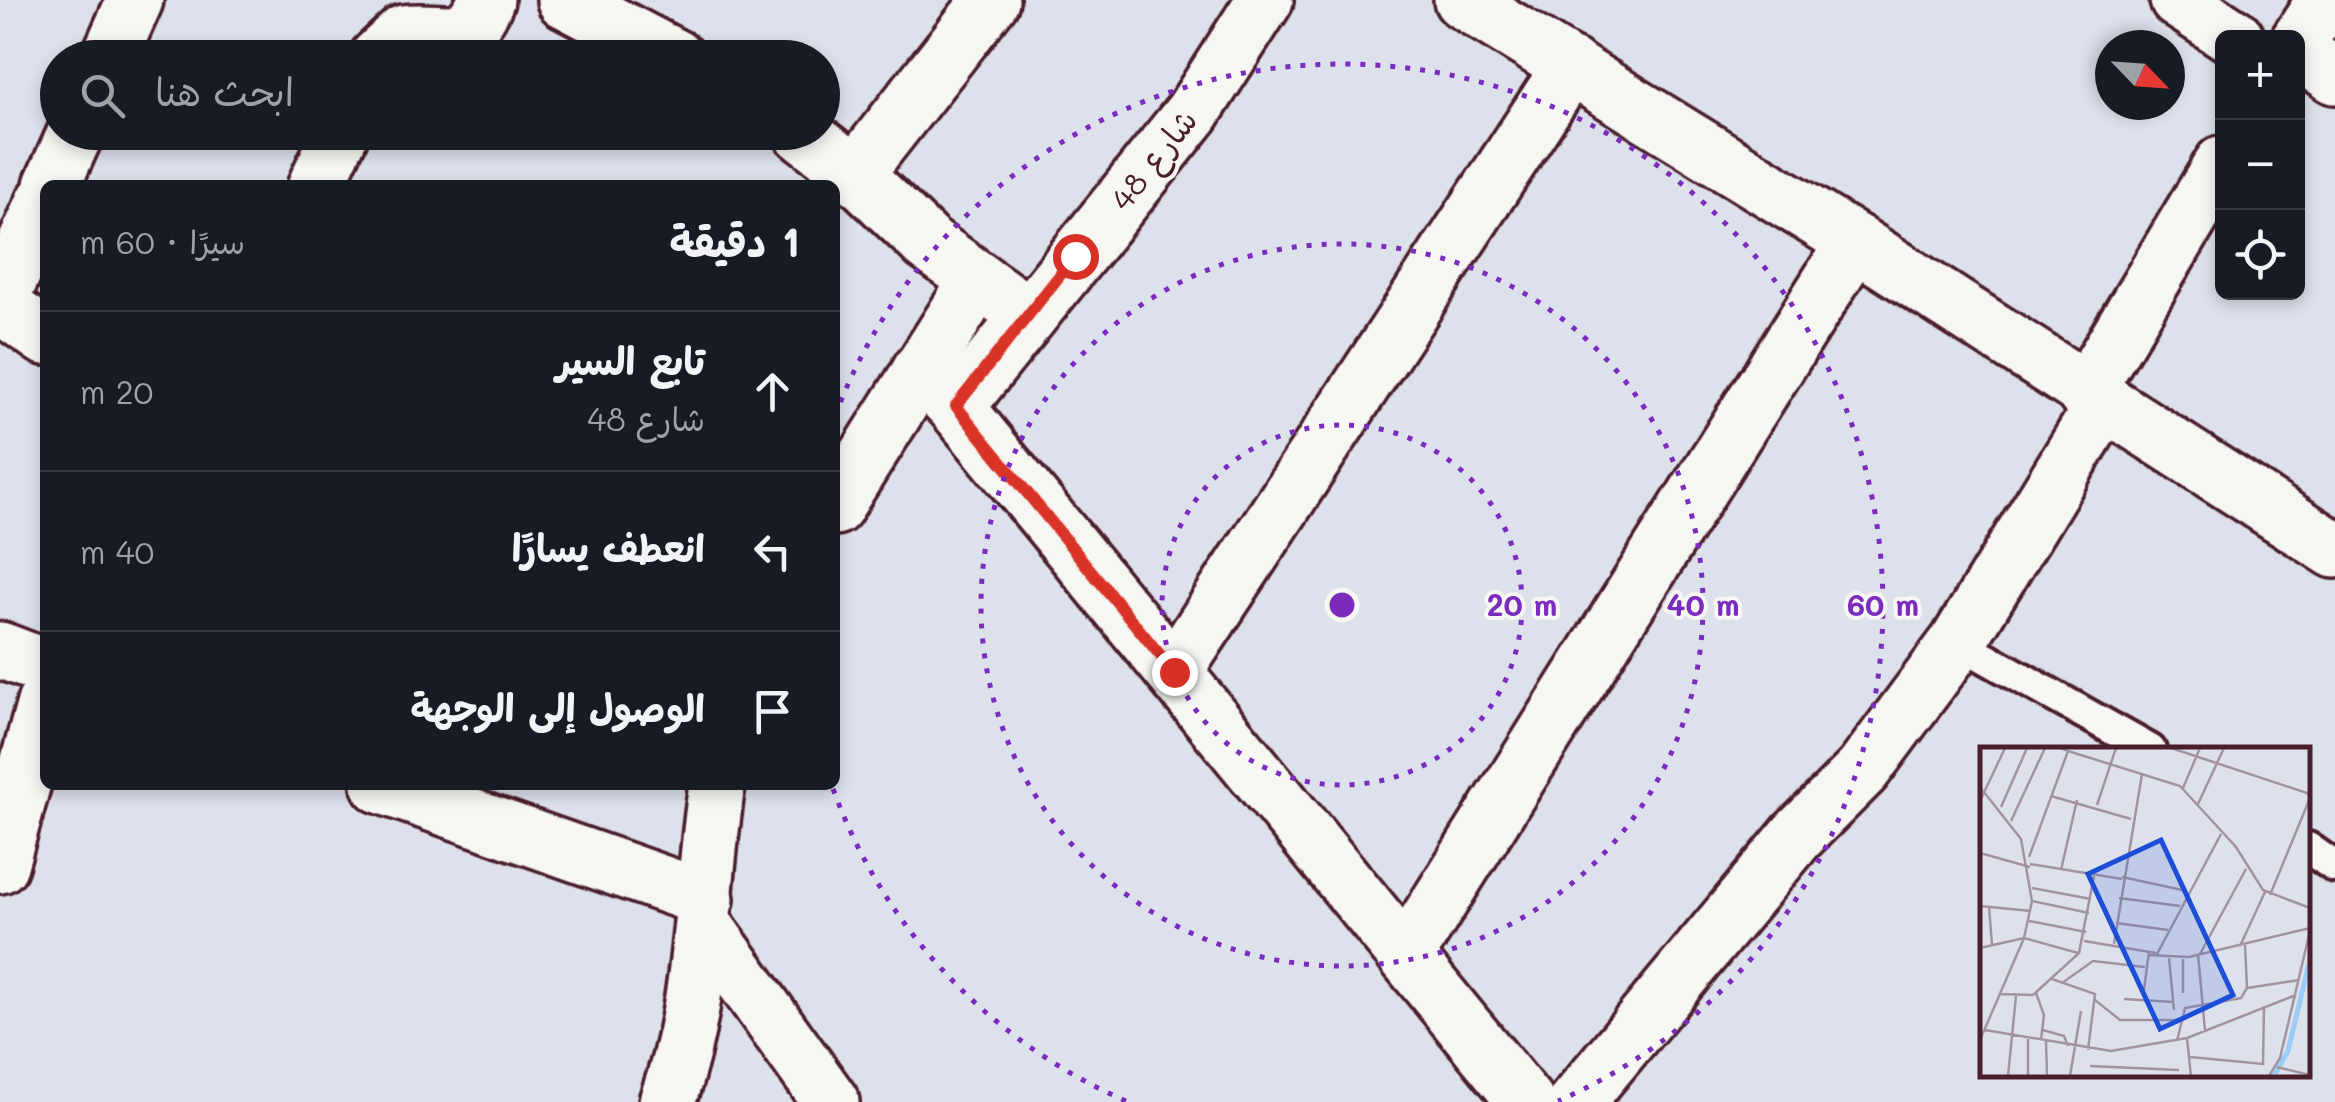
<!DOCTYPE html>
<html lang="ar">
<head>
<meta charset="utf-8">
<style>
	body { margin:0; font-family:Mali,"Playpen Sans Arabic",sans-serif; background:#20242c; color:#f1f3f6; direction:rtl }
	.controls { position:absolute; right:30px; top:30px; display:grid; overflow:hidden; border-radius:15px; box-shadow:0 5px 15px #0003 }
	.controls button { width:90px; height:90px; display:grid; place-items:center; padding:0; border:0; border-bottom:2px solid #363941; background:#171b24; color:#f1f3f6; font:50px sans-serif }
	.compass { position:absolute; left:2095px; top:30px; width:90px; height:90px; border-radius:50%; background:#171b24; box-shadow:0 5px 15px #0003; rotate:115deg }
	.stop { position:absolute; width:30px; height:30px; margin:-22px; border:8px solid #d93025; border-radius:50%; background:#fff }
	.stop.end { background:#d93025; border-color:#fff; box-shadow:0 2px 10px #0008 }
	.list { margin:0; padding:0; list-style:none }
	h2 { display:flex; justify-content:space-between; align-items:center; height:130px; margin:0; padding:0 40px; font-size:42px }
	h2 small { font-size:32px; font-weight:400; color:#9ea1a6 }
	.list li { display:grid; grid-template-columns:65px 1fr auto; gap:30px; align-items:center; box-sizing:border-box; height:160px; padding:0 40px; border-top:2px solid #363941 }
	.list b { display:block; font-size:38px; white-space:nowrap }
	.list p { margin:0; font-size:32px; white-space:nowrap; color:#9ea1a6 }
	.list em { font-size:32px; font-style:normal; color:#9ea1a6 }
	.icon { flex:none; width:55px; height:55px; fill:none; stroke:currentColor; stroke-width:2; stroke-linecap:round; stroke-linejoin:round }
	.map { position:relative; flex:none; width:2335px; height:1102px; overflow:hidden; direction:ltr }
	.search { position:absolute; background:#171b24; box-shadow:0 5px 15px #0003; left:40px; top:40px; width:800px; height:110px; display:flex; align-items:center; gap:25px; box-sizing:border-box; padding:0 35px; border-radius:55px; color:#9ea1a6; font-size:38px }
	.panel { position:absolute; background:#171b24; box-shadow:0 5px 15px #0003; left:40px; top:180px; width:800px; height:610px; border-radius:15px; direction:rtl }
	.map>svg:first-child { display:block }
</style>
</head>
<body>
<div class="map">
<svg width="2335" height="1102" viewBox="0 0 2335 1102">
	<rect width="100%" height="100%" fill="#dde1ec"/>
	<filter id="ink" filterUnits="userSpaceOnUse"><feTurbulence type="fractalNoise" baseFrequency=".01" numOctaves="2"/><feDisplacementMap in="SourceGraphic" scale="20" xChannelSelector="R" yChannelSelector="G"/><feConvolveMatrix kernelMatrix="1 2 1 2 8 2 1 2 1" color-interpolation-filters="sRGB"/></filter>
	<g filter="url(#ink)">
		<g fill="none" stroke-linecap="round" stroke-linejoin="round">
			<g stroke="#4a1f2b" stroke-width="38">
				<g id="service">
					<polyline points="1958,642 2150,750"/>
					<polyline points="2308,848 2335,867"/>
				</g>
			</g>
			<g stroke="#4a1f2b" stroke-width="62">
				<g id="minor">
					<polyline points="565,0 676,58"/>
					<polyline points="1462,0 1855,242 2335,550"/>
					<polyline points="2178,0 2236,38"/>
					<polyline points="2298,42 2325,0"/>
					<polyline points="2298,51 2335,76"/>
					<polyline points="109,58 135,0"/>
					<path d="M 377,58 L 404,33 C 445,27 465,49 486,0"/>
					<polyline points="801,132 855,174 928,244 1029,316"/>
					<polyline points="855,174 991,0"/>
					<polyline points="52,185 76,132"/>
					<polyline points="316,185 341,132"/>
					<polyline points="0,301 45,201"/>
					<polyline points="0,305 45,337"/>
					<polyline points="920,370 956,407 1526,1102"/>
					<polyline points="2085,393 2222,164"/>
					<polyline points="956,407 1193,112 1265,0"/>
					<polyline points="835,507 978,280"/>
					<polyline points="0,650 45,667"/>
					<polyline points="1174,672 1571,66"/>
					<polyline points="380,785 706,899"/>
					<polyline points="0,865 45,703"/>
					<polyline points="705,926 831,1102"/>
					<polyline points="1406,955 1855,242"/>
					<path d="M 667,1102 C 705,996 700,893 717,785"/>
					<polyline points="1576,1102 1797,836 1863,770 1958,642 2103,405"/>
				</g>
			</g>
			<use href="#service" stroke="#f6f6f2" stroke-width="30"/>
			<use href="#minor" stroke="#f6f6f2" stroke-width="55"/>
		</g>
	</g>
	<g fill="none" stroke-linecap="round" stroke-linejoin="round" filter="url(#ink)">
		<polyline stroke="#d93025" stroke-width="12" points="1075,256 956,406 1174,672"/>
	</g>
	<g fill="none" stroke="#7b2cbf" stroke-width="5" stroke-dasharray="5 10">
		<circle cx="1342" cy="605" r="180"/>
		<circle cx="1342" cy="605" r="361"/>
		<path d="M1126 1101A541 541 0 0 1 832 786M835 416A541 541 0 1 1 1558 1101"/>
	</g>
	<g text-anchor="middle" stroke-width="8" stroke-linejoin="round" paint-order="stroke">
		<g font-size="32" fill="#4a1f2b" stroke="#f6f6f2">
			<text transform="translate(1154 160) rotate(-52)" y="11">شارع 48</text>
		</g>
	</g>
	<g transform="translate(1980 747)">
		<rect width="330" height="330" fill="#dde1ec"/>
		<path fill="none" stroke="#9bccf7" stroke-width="5" d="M 294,329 L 308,304 L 330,212"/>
		<path fill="none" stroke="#a2939f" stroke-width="2.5" d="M 191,1 L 330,47M 88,4 L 200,39 L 256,100 L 283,143 L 330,161M 0,40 L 41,92 L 52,154 L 44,191 L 0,293M 203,41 L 220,1M 71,49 L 151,72M 0,54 L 25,1M 218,57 L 244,1M 117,58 L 136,1M 21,60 L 47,1M 31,74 L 65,1M 0,106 L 50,120M 49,110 L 88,4 L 81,1M 50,117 L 142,132M 81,123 L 97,53M 142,130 L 207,144M 52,141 L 111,152M 290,148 L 330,51M 139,151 L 200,159M 52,154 L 109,166M 0,159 L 51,164M 9,160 L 12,198M 49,174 L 106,185M 136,176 L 188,183M 104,194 L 176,206M 134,197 L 162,27M 265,198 L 267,241 L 319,233M 260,199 L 285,145M 0,201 L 44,191 L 98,206M 218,207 L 225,284M 220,207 L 266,122M 168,208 L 209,210 L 330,181M 176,209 L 241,87M 189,211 L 194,263M 203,212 L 203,246M 72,232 L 115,247 L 108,303M 82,236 L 113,214 L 165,220M 56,246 L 64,268 L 61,293M 20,247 L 53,248 L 99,206 L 114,129M 163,250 L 169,205M 144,252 L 193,255M 115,253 L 140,273 L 200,273M 5,283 L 131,304 L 207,291 L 316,248M 63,283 L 84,289 L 88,299M 48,290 L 48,329M 207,291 L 211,329M 66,294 L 67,329M 197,294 L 205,261 L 261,251 L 267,241M 210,310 L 283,317 L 284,259M 110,319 L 199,323M 297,320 L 330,328M 28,329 L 36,249M 90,329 L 101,264M 289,329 L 300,311 L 330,184"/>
		<path fill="#1d4ed8" fill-opacity="0.15" stroke="#1d4ed8" stroke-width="5" d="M 181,93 L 253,248 L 180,282 L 108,127 Z"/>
		<rect width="330" height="330" fill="none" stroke="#4a1f2b" stroke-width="5"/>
	</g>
	<circle cx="1342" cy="605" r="15" fill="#7b2cbf" stroke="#f6f6f2" stroke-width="5"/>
	<g font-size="30" text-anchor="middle" font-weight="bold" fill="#7b2cbf" stroke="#f6f6f2" stroke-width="8" stroke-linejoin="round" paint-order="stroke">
		<text x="1522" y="616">20 m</text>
		<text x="1703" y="616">40 m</text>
		<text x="1883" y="616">60 m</text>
	</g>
</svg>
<div class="controls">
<button>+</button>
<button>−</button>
<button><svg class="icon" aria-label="locate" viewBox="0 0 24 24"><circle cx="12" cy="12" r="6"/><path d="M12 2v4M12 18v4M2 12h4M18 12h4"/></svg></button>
</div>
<svg class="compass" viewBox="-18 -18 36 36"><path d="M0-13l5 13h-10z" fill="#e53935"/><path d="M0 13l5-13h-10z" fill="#9ea1a6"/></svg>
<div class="stop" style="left:1075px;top:256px"></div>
<div class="stop end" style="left:1174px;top:672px"></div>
<div class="search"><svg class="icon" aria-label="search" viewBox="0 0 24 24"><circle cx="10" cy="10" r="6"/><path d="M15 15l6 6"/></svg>ابحث هنا</div>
<section class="panel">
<h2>1 دقيقة<small>سيرًا · 60 m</small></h2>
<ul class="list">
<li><svg class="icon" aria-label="ahead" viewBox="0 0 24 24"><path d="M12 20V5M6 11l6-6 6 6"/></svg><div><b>تابع السير</b><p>شارع 48</p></div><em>20 m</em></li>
<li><svg class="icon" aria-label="left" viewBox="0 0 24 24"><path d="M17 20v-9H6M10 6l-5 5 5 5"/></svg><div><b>انعطف يسارًا</b></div><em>40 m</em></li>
<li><svg class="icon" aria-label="arrive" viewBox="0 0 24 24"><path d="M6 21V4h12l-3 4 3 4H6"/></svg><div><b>الوصول إلى الوجهة</b></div></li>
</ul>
</section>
</div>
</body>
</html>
